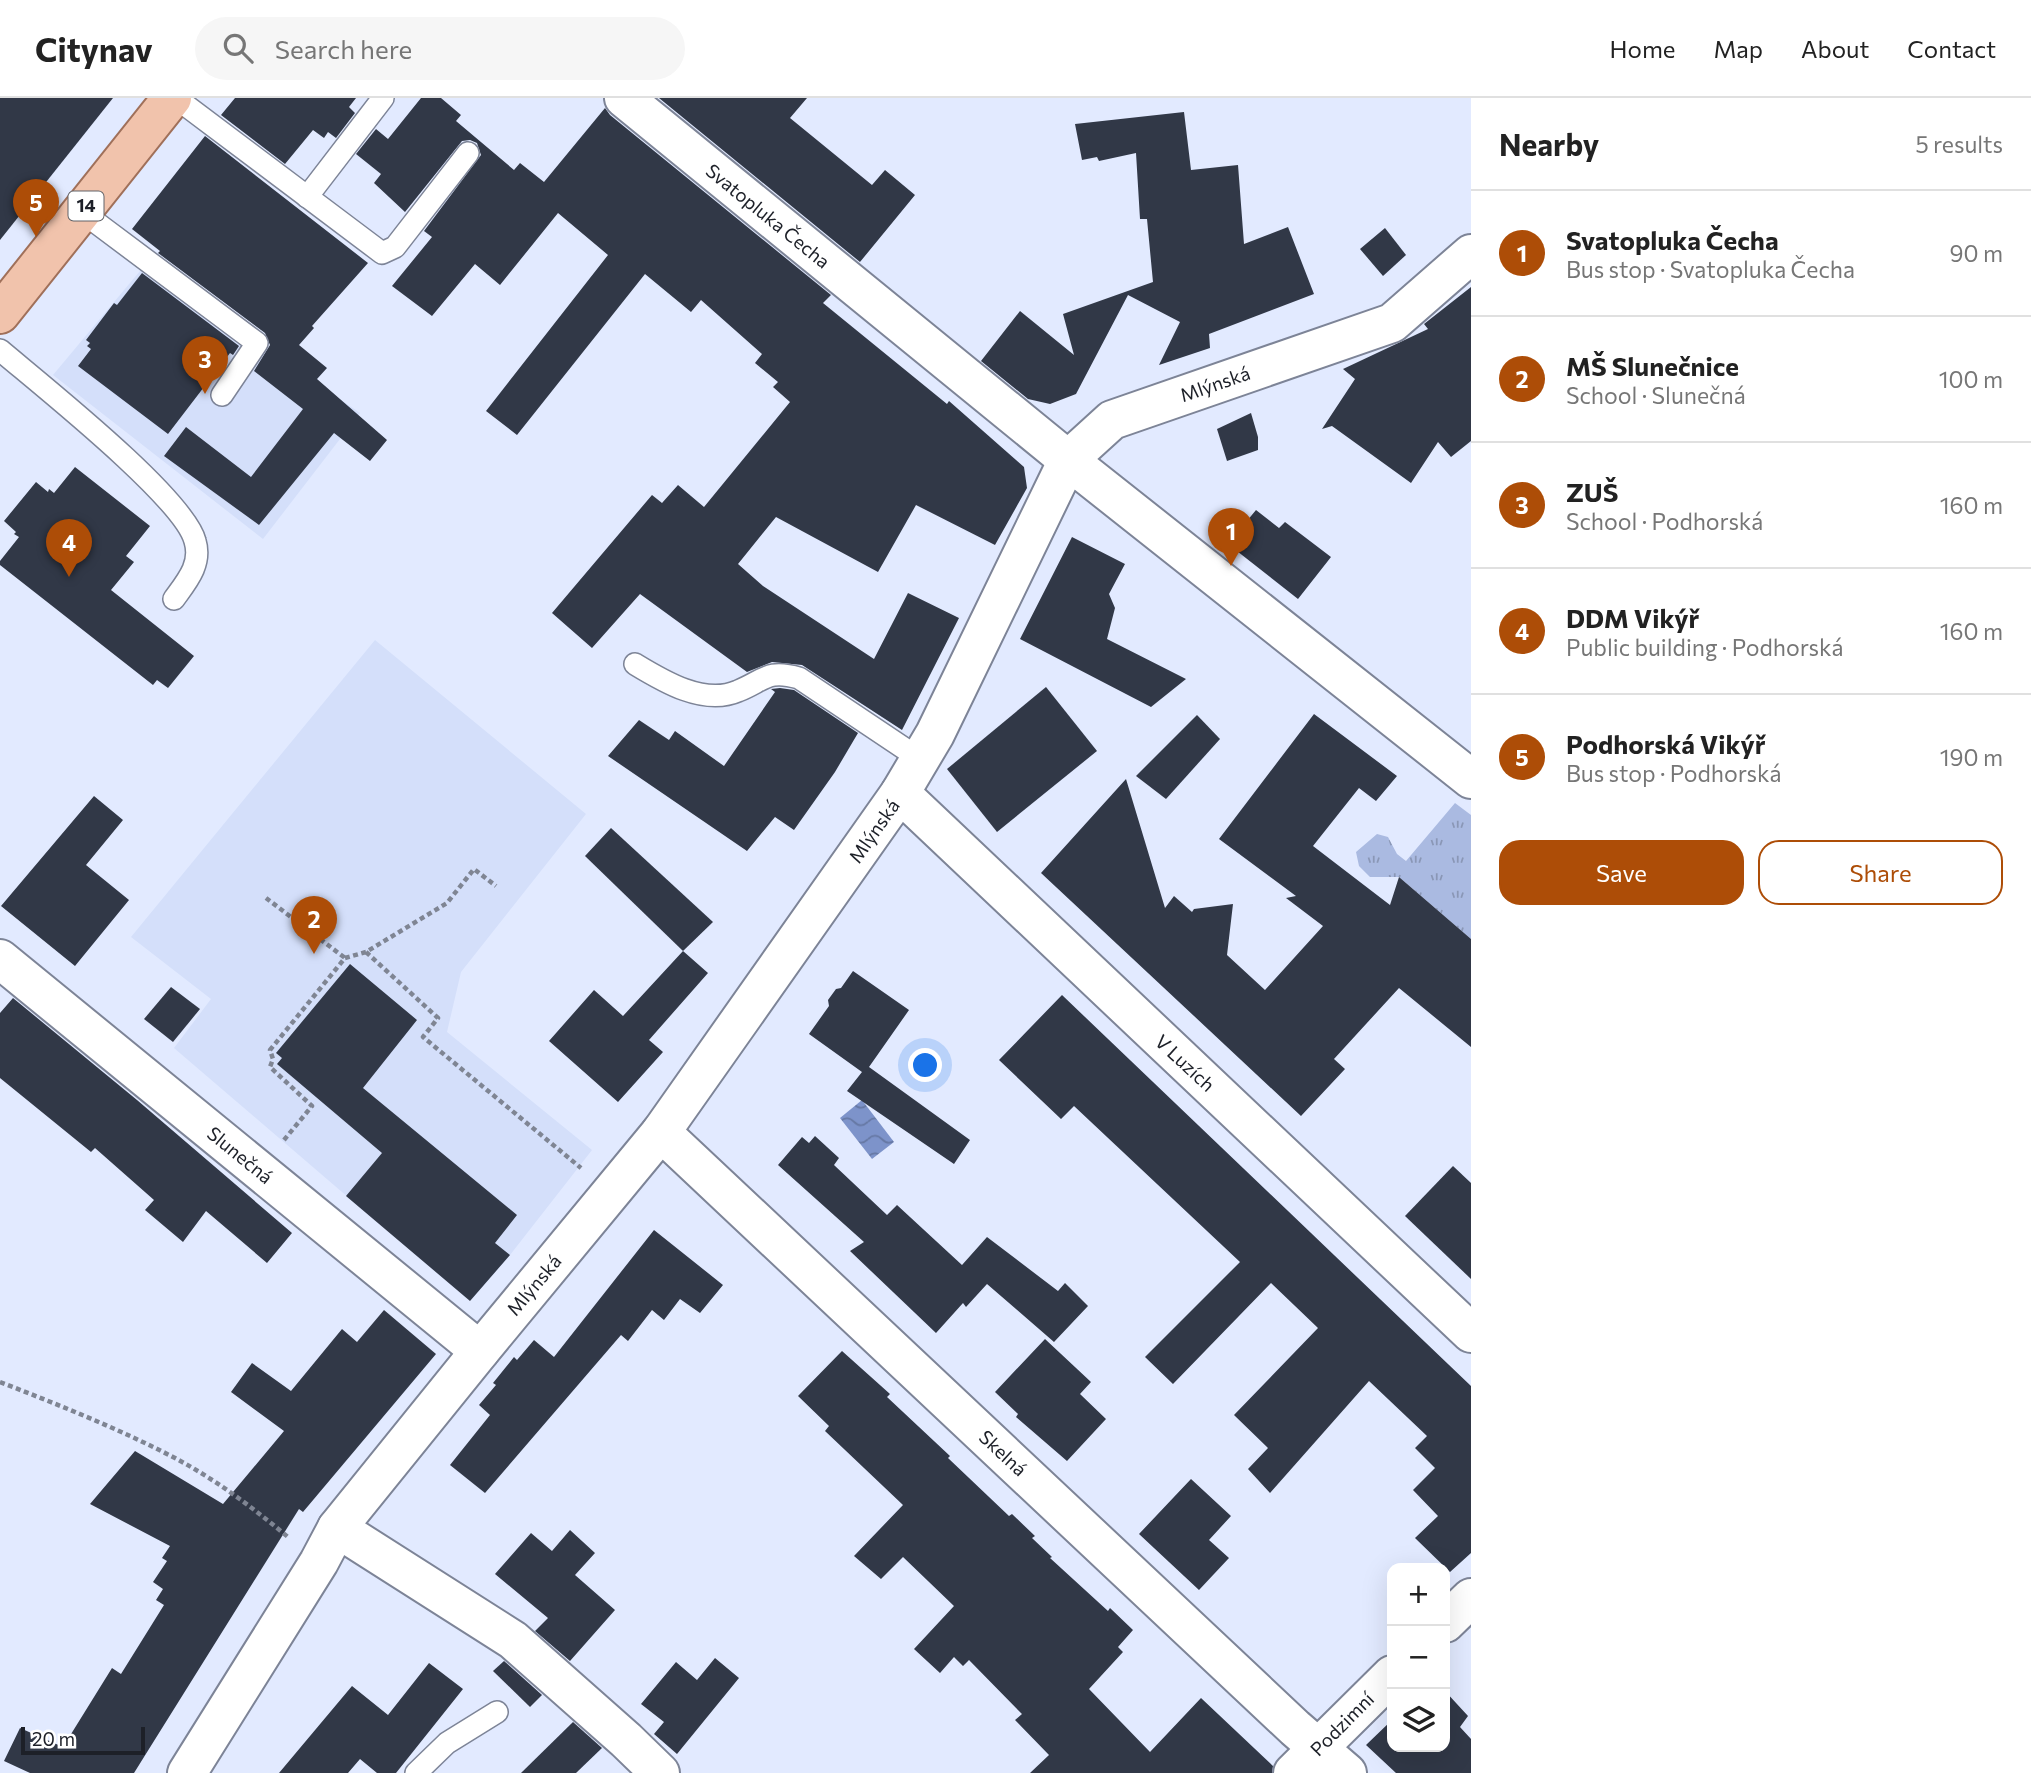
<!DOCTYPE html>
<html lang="en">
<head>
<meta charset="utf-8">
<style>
	body { margin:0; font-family:Commissioner,sans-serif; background:#f6f6f6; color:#222 }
	.controls { position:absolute; right:21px; bottom:21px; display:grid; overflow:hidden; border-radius:14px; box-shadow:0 7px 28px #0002 }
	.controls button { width:63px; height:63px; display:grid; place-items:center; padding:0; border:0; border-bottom:2px solid #e0e0e0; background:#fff; color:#222; font:35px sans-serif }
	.scale { position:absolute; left:21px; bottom:18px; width:124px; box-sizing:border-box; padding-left:7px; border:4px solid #1d2028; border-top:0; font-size:19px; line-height:24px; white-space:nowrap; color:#1d2028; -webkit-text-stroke:5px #fff; paint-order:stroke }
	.you { position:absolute; left:926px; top:968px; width:24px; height:24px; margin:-18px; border:5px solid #fff; border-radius:50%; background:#1a73e8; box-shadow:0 0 0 10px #1a73e833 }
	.badge { display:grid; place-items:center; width:46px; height:46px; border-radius:50%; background:#ad4d07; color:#fff; font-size:23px; font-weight:700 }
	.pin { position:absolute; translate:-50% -58px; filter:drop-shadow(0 2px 4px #0008) }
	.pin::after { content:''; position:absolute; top:37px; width:24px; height:21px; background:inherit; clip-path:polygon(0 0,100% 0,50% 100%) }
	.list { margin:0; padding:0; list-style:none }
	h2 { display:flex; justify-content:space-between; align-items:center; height:91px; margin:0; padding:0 28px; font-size:30px }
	h2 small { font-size:23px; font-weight:400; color:#767676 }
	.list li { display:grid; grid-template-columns:46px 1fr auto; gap:21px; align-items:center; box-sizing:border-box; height:126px; padding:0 28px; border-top:2px solid #e0e0e0 }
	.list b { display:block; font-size:26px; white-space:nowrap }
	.list p { margin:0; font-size:23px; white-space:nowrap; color:#767676 }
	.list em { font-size:23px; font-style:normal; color:#767676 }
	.actions { display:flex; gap:14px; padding:21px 28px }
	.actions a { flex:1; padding:16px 0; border:2px solid #ad4d07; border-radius:21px; text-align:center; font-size:24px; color:#ad4d07 }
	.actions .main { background:#ad4d07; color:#fff }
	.icon { flex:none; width:38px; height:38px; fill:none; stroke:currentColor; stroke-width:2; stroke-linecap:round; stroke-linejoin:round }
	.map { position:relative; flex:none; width:1471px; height:1675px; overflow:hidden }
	header { display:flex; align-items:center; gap:42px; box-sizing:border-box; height:98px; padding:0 35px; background:#fff; border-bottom:2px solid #e0e0e0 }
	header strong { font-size:33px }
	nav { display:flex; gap:38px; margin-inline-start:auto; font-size:24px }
	.search { width:490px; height:63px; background:#f6f6f6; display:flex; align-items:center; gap:18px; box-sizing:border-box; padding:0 24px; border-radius:38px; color:#767676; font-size:26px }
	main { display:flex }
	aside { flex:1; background:#fff }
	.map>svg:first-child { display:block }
</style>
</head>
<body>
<header>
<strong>Citynav</strong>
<div class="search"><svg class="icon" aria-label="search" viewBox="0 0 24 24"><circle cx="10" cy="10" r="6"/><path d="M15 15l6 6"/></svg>Search here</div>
<nav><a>Home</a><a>Map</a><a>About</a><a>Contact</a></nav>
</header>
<main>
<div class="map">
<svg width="1471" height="1675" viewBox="0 0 1471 1675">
	<defs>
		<pattern id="grass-tufts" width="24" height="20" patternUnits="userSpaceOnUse" patternTransform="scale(1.75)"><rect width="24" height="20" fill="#aabae1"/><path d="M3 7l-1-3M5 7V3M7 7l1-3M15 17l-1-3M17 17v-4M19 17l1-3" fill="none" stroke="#8a97b6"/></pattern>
		<pattern id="water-waves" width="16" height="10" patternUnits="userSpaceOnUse" patternTransform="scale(1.75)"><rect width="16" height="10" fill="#7d93ca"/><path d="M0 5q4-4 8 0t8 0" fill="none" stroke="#6678a4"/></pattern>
	</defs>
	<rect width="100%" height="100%" fill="#e2eaff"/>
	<g fill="#d4dffa">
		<polygon points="145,167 360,315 263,441 53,277"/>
		<polygon points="375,542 586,716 461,874 447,934 592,1052 510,1157 471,1202 342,1094 174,950 211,901 131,839"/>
	</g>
	<polygon fill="url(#grass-tufts)" points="1455,705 1471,717 1471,841 1399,779 1370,779 1359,768 1356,754 1377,736 1388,739 1397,756 1406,763"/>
	<polygon fill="url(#water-waves)" points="862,1002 894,1044 872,1061 840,1020"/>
	<g fill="#313847">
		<polygon points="0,0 113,0 0,142"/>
		<polygon points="235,0 356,0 349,9 355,15 336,40 328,34 324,40 313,32 285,66 221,17"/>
		<polygon points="421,0 441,0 461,17 456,23 514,72 520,65 544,84 605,10 610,17 831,197 823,205 947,306 949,303 1024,369 1027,390 995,447 916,407 878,474 776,419 738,466 763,488 874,561 908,495 959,520 902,632 802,567 772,564 747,574 640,496 592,550 552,515 652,397 662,405 678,387 704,409 790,304 773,289 778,284 755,265 762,256 701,202 691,214 645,176 517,337 486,313 608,157 558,115 500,187 475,166 432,218 392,188 432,139 424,133 481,57 477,45 470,42 462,43 405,114 374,85 381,76 356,56 376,31 388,41"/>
		<polygon points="659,0 807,0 790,20 872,87 885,72 915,97 860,164"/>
		<polygon points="1184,14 1191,72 1238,67 1244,146 1288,129 1314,196 1209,236 1210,250 1159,267 1180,224 1128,197 1076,296 1050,306 1028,301 981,263 1020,213 1074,257 1063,216 1153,184 1147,121 1140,121 1136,55 1099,63 1097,59 1082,62 1075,26"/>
		<polygon points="205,38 368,165 312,228 314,230 299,247 327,270 317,281 387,342 370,363 334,335 259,427 164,358 186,329 251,379 303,311 254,273 270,247 265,235 158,155 160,153 132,131"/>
		<polygon points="1385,130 1406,157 1383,178 1360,151"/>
		<polygon points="142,175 239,248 233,257 230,255 168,336 78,268 91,251 87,248 90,245 86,242 114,205 117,207"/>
		<polygon points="1471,189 1471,343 1451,359 1438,344 1411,385 1332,328 1322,331 1355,281 1343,271 1428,231 1424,226"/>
		<polygon points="1251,315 1258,339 1258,352 1227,363 1217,331"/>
		<polygon points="75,369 150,428 126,458 134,464 111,492 194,558 168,590 157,582 153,587 0,467 0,463 19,439 14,436 16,434 4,423 36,384 48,394 49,391 54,395"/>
		<polygon points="1256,412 1279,430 1285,424 1331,459 1298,501 1228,446"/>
		<polygon points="1072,439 1125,466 1109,496 1115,510 1107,541 1186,581 1151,609 1020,541"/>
		<polygon points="1046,589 1097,653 997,734 947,671"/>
		<polygon points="780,590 794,592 858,635 835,674 794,732 775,719 747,753 608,658 639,622 669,642 675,633 724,668 775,594 771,591"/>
		<polygon points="1314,616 1397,678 1376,703 1359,690 1313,748 1390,807 1399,779 1471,841 1471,949 1399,890 1334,961 1345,971 1301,1018 1041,775 1126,681 1165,810 1174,798 1192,814 1194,811 1233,806 1227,857 1265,892 1323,828 1286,800 1296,798 1219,741"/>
		<polygon points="1197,617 1220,641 1166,701 1136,678"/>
		<polygon points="94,698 123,722 86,767 129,802 75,868 1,808"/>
		<polygon points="611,730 713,824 683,853 585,758"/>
		<polygon points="683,853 708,875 649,942 663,954 618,1004 549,943 594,892 623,918"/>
		<polygon points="350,866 417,922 363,990 517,1117 495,1145 510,1157 470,1203 346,1098 382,1055 277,966 282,960 276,955"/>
		<polygon points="853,873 909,912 869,969 970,1042 954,1066 847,993 862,974 809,936 829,908 828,902 836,891 841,890"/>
		<polygon points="171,889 200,911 173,944 144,921"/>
		<polygon points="1062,897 1471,1288 1471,1455 1450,1474 1415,1440 1438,1418 1413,1392 1435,1370 1415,1350 1427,1338 1369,1283 1270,1395 1248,1371 1268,1350 1234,1317 1318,1230 1271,1185 1173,1286 1145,1259 1240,1164 1074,1008 1061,1021 999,962"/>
		<polygon points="13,900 137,1002 292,1135 267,1165 206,1113 183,1144 145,1112 154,1102 95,1050 91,1054 0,980 0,915"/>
		<polygon points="815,1038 839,1060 834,1067 887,1117 897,1107 962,1167 987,1139 1058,1193 1065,1185 1088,1208 1054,1244 987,1186 966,1209 963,1205 936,1235 850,1153 864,1144 778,1067 802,1039 809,1045"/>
		<polygon points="1453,1068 1471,1085 1471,1181 1405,1118"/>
		<polygon points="654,1132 723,1187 700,1215 680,1201 664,1222 652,1212 628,1243 621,1237 485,1395 450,1367 490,1317 479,1307 496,1287 493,1285 514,1259 517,1262 534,1242 554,1259"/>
		<polygon points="384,1212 436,1256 303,1414 299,1411 134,1675 30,1675 4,1663 20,1630 63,1649 112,1570 121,1576 164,1507 156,1502 163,1491 153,1484 167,1463 162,1460 170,1448 90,1406 135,1353 223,1406 284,1333 231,1294 252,1265 291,1293 342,1231 357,1244"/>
		<polygon points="1045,1241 1091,1284 1080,1296 1106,1321 1067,1363 1016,1319 1018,1316 995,1294"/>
		<polygon points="842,1253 890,1296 887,1299 950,1358 948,1360 1009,1418 1012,1416 1035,1438 1032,1440 1052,1459 1050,1460 1108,1513 1110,1510 1133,1532 1118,1549 1123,1554 1089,1591 1150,1654 1201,1600 1273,1668 1272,1675 1030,1675 1049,1657 1015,1622 1022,1616 969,1562 963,1568 954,1559 940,1575 914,1551 954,1508 903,1459 881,1481 854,1458 903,1407 825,1333 829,1328 798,1298"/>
		<polygon points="1191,1381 1231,1418 1209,1442 1229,1460 1199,1492 1139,1436"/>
		<polygon points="570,1432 595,1455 575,1477 615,1512 570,1563 535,1533 548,1520 495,1476 531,1435 552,1453"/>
		<polygon points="715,1560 739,1580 677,1656 654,1636 664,1624 641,1606 676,1564 697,1582"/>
		<polygon points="504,1563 542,1597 530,1609 493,1573"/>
		<polygon points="429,1565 463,1591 396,1675 377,1675 360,1661 348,1675 279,1675 352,1588 388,1617"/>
		<polygon points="1445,1593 1468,1618 1460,1629 1471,1641 1471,1675 1396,1675 1366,1647 1392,1622 1392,1649 1445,1649"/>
		<polygon points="573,1624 602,1650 576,1675 521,1675"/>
	</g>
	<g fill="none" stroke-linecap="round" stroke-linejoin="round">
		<g stroke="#7d8497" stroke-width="24">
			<g id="service">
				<polyline points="176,0 382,155 395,149 468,55"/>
				<polyline points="307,99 383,0"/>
				<polyline points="82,114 257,245 222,297"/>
				<path d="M 0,252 C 40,286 184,400 195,443 C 202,466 187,483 174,501"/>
				<path d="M 635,566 C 663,583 704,608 738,593 C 765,582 767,571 799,580 L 920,661"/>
				<polyline points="416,1675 447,1645 497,1614"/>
			</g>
		</g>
		<g stroke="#7d8497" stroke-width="42">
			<g id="minor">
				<polyline points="624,0 1068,362 1471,681"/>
				<polyline points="900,695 1471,1235"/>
				<polyline points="0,861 480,1253"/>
				<polyline points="661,1034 1295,1630 1347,1675"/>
				<polyline points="337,1430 513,1542 626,1642 660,1675"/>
				<polyline points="1445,1525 1471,1500"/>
				<polyline points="187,1675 319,1464 337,1430 480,1253 661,1034 900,695 935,636 1068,362 1112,322 1392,225 1471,156"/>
				<polyline points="1293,1675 1392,1577"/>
			</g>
		</g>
		<g stroke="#a0705a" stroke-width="42">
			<polyline id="primary" points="0,216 172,0"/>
		</g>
		<g stroke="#7f8593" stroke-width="4.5" stroke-dasharray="5 3.5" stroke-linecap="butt">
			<polyline points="266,800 345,860"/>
			<polyline points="366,854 438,920 423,939 581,1070"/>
			<polyline points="284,1042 312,1008 270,969 273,961 270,952 345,860 366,854 447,805 474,771 496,788"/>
			<path d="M 0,1284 C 59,1307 117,1330 173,1359 C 215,1381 252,1409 288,1439"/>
		</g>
		<use href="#service" stroke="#fff" stroke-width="21"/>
		<use href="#minor" stroke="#fff" stroke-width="38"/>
		<use href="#primary" stroke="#f1c3ac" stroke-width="38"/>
	</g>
	<g text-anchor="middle" stroke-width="7" stroke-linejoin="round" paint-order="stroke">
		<rect fill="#fff" stroke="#616368" stroke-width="2" x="68.5" y="93.5" width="35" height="29" rx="5"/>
		<g font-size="18" font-weight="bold" fill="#1d2028">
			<text x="86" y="114">14</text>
		</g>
		<g font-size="19" fill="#1d2028" stroke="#fff">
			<text transform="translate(768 118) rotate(39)" y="7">Svatopluka Čecha</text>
			<text transform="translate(1215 286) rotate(-19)" y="7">Mlýnská</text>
			<text transform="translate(874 733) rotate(-55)" y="7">Mlýnská</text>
			<text transform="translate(1185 965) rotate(43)" y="7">V Luzích</text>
			<text transform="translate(240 1057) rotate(39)" y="7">Slunečná</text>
			<text transform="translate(534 1187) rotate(-50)" y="7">Mlýnská</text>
			<text transform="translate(1003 1355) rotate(43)" y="7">Skelná</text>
			<text transform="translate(1342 1626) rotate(-45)" y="7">Podzimní</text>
		</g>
	</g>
</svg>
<div class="controls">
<button>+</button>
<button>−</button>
<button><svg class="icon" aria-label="layers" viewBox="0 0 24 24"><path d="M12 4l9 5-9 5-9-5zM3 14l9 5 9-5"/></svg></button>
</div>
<div class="scale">20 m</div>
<div class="you"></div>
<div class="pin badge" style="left:1231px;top:468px">1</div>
<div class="pin badge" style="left:314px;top:856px">2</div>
<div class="pin badge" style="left:205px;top:296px">3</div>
<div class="pin badge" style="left:69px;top:479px">4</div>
<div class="pin badge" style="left:36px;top:139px">5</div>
</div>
<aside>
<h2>Nearby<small>5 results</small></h2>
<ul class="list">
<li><span class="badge">1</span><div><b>Svatopluka Čecha</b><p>Bus stop · Svatopluka Čecha</p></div><em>90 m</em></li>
<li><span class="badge">2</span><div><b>MŠ Slunečnice</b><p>School · Slunečná</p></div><em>100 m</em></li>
<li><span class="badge">3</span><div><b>ZUŠ</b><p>School · Podhorská</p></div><em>160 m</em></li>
<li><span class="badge">4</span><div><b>DDM Vikýř</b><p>Public building · Podhorská</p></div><em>160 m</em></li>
<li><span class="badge">5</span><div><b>Podhorská Vikýř</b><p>Bus stop · Podhorská</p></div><em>190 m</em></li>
</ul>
<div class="actions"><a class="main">Save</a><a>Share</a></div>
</aside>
</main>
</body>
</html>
